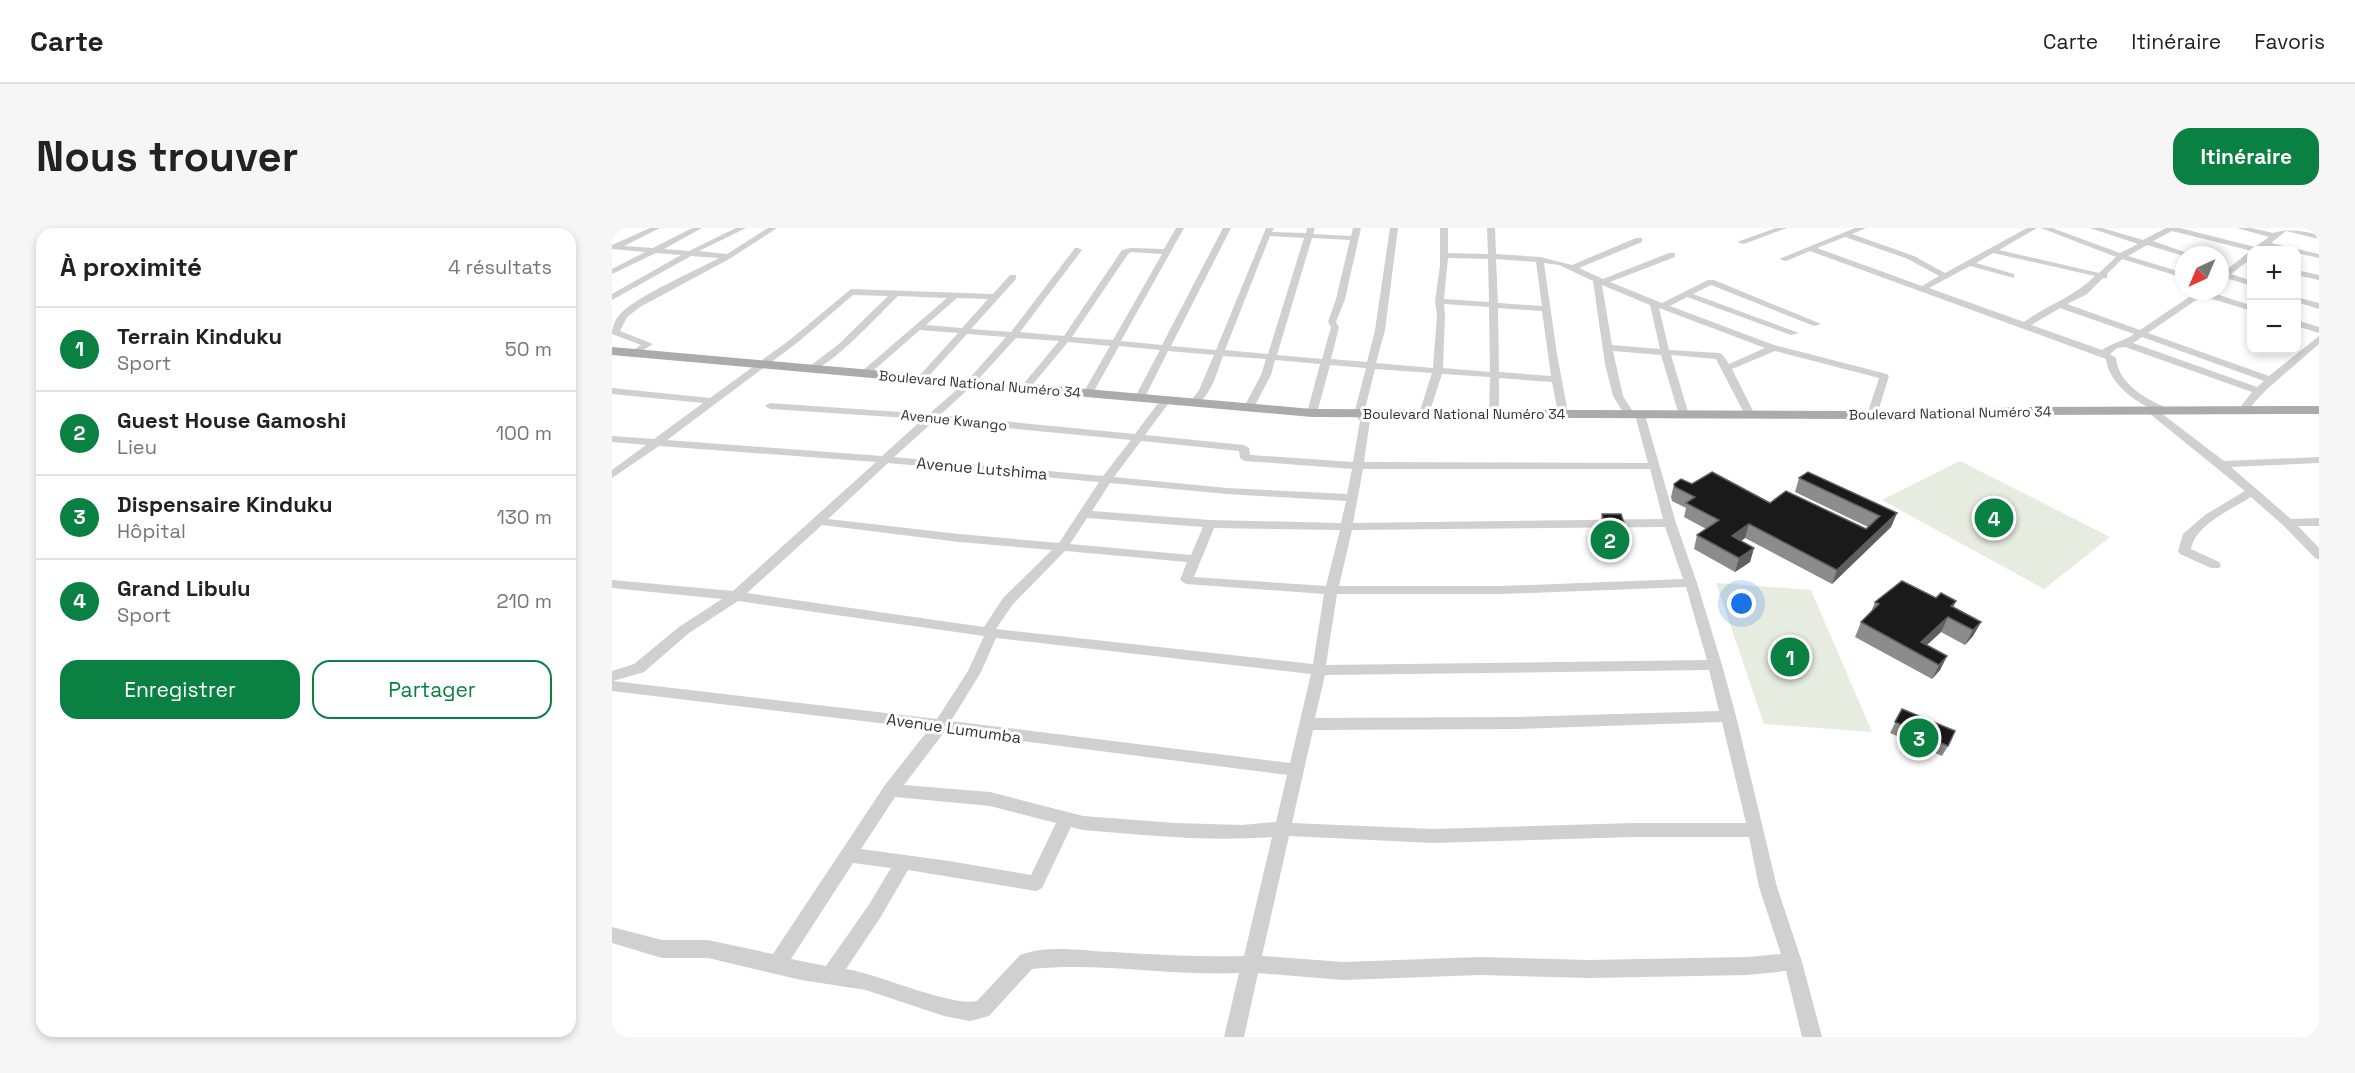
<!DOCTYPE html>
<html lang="fr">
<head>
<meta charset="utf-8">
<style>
	body { margin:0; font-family:"Space Grotesk",sans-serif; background:#f6f6f6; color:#222 }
	.controls { position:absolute; right:18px; top:18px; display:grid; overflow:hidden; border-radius:12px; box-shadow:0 3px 9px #0003 }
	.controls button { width:54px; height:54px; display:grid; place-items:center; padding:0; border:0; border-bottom:2px solid #e0e0e0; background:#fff; color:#222; font:30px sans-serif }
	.compass { position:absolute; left:1563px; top:18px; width:54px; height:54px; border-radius:50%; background:#fff; box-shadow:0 3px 9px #0003; rotate:224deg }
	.you { position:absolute; left:1130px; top:376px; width:21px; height:21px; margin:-15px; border:4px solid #fff; border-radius:50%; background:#1a73e8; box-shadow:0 0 0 9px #1a73e833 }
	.badge { display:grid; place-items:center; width:39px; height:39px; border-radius:50%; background:#0b8043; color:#fff; font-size:20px; font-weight:700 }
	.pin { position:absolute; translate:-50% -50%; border:3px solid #fff; box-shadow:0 2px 6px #0006 }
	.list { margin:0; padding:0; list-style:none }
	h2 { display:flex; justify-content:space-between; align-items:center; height:78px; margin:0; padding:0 24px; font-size:26px }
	h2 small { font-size:20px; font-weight:400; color:#767676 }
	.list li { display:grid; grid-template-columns:39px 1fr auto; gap:18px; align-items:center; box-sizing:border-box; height:84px; padding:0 24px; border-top:2px solid #e0e0e0 }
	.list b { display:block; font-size:22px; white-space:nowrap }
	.list p { margin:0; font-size:20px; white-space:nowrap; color:#767676 }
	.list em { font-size:20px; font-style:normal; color:#767676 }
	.actions { display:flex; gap:12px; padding:18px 24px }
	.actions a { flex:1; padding:14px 0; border:2px solid #0b8043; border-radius:18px; text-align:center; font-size:21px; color:#0b8043 }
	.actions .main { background:#0b8043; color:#fff }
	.map { position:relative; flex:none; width:1707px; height:809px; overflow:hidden; border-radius:18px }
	header { display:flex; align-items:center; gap:36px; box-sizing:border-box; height:84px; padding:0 30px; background:#fff; border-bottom:2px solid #e0e0e0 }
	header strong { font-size:28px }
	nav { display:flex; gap:33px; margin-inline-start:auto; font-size:21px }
	.intro { display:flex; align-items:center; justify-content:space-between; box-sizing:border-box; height:144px; padding:0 36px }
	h1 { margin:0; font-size:42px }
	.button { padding:15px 27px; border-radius:18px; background:#0b8043; color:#fff; font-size:21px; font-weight:700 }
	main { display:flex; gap:36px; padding:0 36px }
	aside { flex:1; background:#fff; border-radius:18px; box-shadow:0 3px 9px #0003 }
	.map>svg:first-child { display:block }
</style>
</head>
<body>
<header>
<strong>Carte</strong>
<nav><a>Carte</a><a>Itinéraire</a><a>Favoris</a></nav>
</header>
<div class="intro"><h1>Nous trouver</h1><a class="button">Itinéraire</a></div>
<main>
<aside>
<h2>À proximité<small>4 résultats</small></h2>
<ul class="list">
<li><span class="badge">1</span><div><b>Terrain Kinduku</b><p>Sport</p></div><em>50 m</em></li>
<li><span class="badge">2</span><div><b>Guest House Gamoshi</b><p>Lieu</p></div><em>100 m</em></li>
<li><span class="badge">3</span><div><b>Dispensaire Kinduku</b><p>Hôpital</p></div><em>130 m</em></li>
<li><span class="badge">4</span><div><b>Grand Libulu</b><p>Sport</p></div><em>210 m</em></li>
</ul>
<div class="actions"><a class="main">Enregistrer</a><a>Partager</a></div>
</aside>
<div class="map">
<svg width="1707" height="809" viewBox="0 0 1707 809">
	<rect width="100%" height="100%" fill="#fff"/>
	<g fill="#e6ecdf">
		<polygon points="1348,233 1498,309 1432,361 1270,272"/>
		<polygon points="1104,355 1199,362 1260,504 1152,496"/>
	</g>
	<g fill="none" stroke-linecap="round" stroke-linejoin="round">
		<g fill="#d0d0d0" fill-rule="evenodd">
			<polygon points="0,0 5,0 1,2"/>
			<path d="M 38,0 L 48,0 L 12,18 L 41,20 L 80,0 L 90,0 L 52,21 L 77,23 L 124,0 L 134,0 L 87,23 L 115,26 L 156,0 L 165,0 L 119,30 L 28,79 L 15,89 L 8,103 L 41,116 L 22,128 L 17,125 L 29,117 L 0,106 C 0,99 4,90 9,85 C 29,66 81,44 107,30 L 79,28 L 0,72 L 0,66 L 69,27 L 44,25 L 0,46 L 0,41 L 33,24 L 0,21 L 0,17 Z"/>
			<path d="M 564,0 L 572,0 L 509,113 L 550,117 L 611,0 L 619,0 L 559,118 L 604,122 L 654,0 L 662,0 L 660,4 L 694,5 L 695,0 L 703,0 L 701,6 L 739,8 L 741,0 L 749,0 L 733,71 L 724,94 L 727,99 L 719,131 L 755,134 L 763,102 L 778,0 L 786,0 L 773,102 L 764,135 L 821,140 L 825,87 L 823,73 L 828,38 L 828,0 L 836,0 L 836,25 L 876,26 L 875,0 L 883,0 L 884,26 L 928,29 L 960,37 L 1024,10 L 1030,10 L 1030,14 L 967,40 L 991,51 L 1057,25 L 1063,25 L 1063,29 L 998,54 L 1050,75 L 1096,52 L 1102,52 L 1209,96 L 1202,98 L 1099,57 L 1081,66 L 1187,105 L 1179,107 L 1075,69 L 1058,78 L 1162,117 L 1275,146 L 1277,148 L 1265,187 L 1260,190 L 1255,187 L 1267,150 L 1163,123 L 1120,141 L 1143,187 L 1138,190 L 1133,187 L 1104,131 L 1059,127 L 1077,187 L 1072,190 L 1067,187 L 1049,127 L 1001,123 L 1011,168 L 1023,187 L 1028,184 L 1033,187 L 1064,295 L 1085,355 L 1110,437 L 1124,488 L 1165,659 L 1190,734 L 1210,809 L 1190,809 L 1174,743 L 1136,747 L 977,750 L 868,747 L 731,752 L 646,745 L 632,809 L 612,809 L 627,745 C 558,748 488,734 420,741 L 377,788 L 358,793 L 332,788 L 254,762 L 189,752 L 96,730 L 50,730 L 0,715 L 0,699 L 50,712 L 96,712 L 161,726 L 273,557 L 317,501 L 0,463 L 0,443 L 22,436 L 67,399 L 110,371 L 0,360 L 0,352 L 121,363 L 264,234 L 47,218 L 0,250 L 0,242 L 34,217 L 0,214 L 0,208 L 42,211 L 91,175 L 0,166 L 0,160 L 98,170 L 179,111 L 239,61 L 381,66 L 398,47 L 404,47 L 404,51 L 359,101 L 399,104 L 463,20 L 466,20 L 470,22 L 408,104 L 452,108 L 510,22 L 518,20 L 552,21 ZM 658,8 L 692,10 L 656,126 L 613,122 ZM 700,10 L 738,12 L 724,71 L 716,94 L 719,99 L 710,131 L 665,127 ZM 519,24 L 550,26 L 501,112 L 460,109 L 516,26 ZM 836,30 L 876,31 L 877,74 L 832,71 ZM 884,31 L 924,34 L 930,78 L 886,75 ZM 932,35 L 947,37 L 981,53 L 993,136 L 1001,168 L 1014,189 L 1023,187 L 1036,235 L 752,234 L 758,192 L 752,185 L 763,141 L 820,145 L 807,186 L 812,189 L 817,186 L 830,146 L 878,149 L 877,186 L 882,189 L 887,186 L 887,150 L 940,154 L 946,185 L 951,188 L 955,187 L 956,185 L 945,126 ZM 990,57 L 1038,77 L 1048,121 L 1000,117 ZM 241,67 L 276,68 L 227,116 L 198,138 L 198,142 C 215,144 271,82 286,68 L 335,70 L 249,144 L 249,148 L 255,148 L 308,102 L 346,105 L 308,147 L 308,151 L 314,151 L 355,106 L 394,109 L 356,152 L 317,186 L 158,175 L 153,178 L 158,181 L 311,191 L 270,228 L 55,212 L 185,115 ZM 345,70 L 376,71 L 350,100 L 314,97 ZM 832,76 L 877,79 L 878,144 L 831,140 L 833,87 ZM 886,80 L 930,83 L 939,148 L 887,144 ZM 1047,80 L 1153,120 L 1117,136 L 1110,126 L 1107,125 L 1057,122 ZM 404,110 L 447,113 L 409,159 L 414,162 L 417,161 L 456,114 L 498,118 L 471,165 L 476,168 L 481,165 L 507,118 L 548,122 L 523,169 L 528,172 L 533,169 L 556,123 L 602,127 L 587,162 L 578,174 L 583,177 C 599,169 605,144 611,128 L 654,131 L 649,147 L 632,179 L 637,182 L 642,179 L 659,147 L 663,132 L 708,136 L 695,185 L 700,188 L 705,185 L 718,137 L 754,140 L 742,186 L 748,193 L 741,234 L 638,227 L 637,220 L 632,217 L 533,207 L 559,172 L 554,169 L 550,170 L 523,206 L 328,187 L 362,156 ZM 322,193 L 519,212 L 491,248 L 282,229 ZM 529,213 L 627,223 L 628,230 L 633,233 L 740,241 L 735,266 L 615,260 L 502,249 ZM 276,235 L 487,254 L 447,315 L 347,306 L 216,291 ZM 751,241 L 1038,241 L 1051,291 L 741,295 ZM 498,255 L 615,266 L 734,273 L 729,295 L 598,292 L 480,283 ZM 475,290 L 591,299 L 579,327 L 458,316 ZM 210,297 L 347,314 L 440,322 L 391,370 L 372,399 L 135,365 ZM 1053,299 L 1071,351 L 890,358 L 727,358 L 740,302 ZM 602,300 L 728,302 L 714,358 L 582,349 ZM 453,323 L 575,334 L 568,352 L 574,356 L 712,366 L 701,436 L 384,401 L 401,376 ZM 1074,359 L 1095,432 L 714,437 L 725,366 L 890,366 ZM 126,373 L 372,408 L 356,443 L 325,491 L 1,453 L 32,444 L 77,405 ZM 384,410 L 699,446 L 678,535 L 339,493 L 369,444 ZM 1097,442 L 1107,483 L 905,489 L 703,490 L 713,447 ZM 1110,494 L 1134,595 L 1022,595 L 821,601 L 680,595 L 701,502 L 905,501 ZM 333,503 L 675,547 L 664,594 L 630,597 L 563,595 L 471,588 L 378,564 L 292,557 ZM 283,569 L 378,578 L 444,595 L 419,647 L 337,633 L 249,621 ZM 459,599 L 471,602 C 534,607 597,614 660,609 L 632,728 C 588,729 545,727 501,724 C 472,723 436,716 408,727 L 365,773 C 339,779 266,746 234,741 L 268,690 L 296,642 L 424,663 L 430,660 ZM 677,608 L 821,615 L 1022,609 L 1137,609 L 1147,659 L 1169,726 L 1136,729 L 977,732 L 868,729 L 731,734 L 650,728 ZM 241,635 L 279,640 L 256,678 L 214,738 L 179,731 Z"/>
			<polygon points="1164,0 1175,0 1132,16 1125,14"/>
			<path d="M 1243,0 L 1254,0 L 1240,6 L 1302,28 L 1333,45 L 1415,0 L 1425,0 L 1387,22 L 1487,45 L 1504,29 L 1429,0 L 1440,0 L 1508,25 L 1526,16 L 1478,0 L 1490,0 L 1531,12 L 1554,0 L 1568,0 L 1643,19 L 1657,9 L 1625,0 L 1639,0 L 1661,5 C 1675,0 1692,3 1707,7 L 1707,11 L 1674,3 L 1659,15 L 1707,26 L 1707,30 L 1684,25 L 1684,22 L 1654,18 L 1648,22 L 1640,23 L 1560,3 L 1541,13 L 1581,27 L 1572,28 L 1535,17 L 1516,28 L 1572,45 L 1572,50 L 1510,31 L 1495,46 L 1495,50 L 1491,50 L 1475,66 L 1455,76 L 1528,102 L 1586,63 L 1596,63 L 1640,78 L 1640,83 L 1590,68 L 1536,105 L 1657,148 L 1707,108 L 1707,116 L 1655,161 L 1640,177 L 1640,185 L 1636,186 L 1631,183 L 1630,177 L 1640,164 L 1513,119 L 1505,120 L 1498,126 L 1504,130 C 1506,156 1535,172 1558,181 L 1558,185 L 1549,185 L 1612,233 L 1707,229 L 1707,235 L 1619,239 L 1679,291 L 1707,290 L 1707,298 L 1686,298 L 1707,320 L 1707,331 L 1703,330 L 1672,298 L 1639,269 C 1619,282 1584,296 1579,321 L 1607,334 L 1609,337 L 1607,340 L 1599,340 L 1568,326 L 1566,323 L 1571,306 L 1593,287 L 1633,263 L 1538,186 L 1537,184 L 1541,181 C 1522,174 1496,153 1494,131 L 1198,23 L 1174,33 L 1167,31 ZM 1233,9 L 1296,31 L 1327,48 L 1310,58 L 1205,20 ZM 1381,25 L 1483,48 C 1462,69 1435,77 1412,94 L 1317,60 L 1358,38 L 1402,50 L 1402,46 L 1364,35 ZM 1448,80 L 1522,106 C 1512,113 1500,115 1490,122 L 1419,97 ZM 1530,109 L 1652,153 L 1645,159 L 1521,115 Z"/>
			<polygon points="1637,24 1640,24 1640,30 1619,46 1640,53 1640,58 1614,50 1608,53 1608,47"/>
			<polygon points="1684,42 1707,47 1707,52 1684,47"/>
			<polygon points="1684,69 1707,75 1707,81 1684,74"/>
			<polygon points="1684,92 1707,99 1707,105 1684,98"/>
		</g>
		<polygon fill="#ababab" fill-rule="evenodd" points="0,119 700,181 1260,183 1416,179 1707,178 1707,186 1416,187 1260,191 700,189 0,127"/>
	</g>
	<g fill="#8c8c8c">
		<polygon points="1187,250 1285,285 1279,299 1220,356 1133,310 1129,313 1142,320 1138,334 1123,344 1082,321 1085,307 1094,301 1072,289 1074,280 1060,273 1059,269 1062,256 1080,256 1158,275 1254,301 1256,299 1183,264"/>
		<polygon points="990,286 1012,295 1009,316 989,316 987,307"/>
		<polygon points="1324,370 1344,373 1341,379 1369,394 1361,408 1353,417 1329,404 1315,417 1335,428 1328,442 1320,451 1243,409 1249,394 1259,384 1263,374"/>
		<polygon points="1290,481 1336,518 1330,528 1278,505"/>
	</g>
	<g fill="#5f5f5f">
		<polygon points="1285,285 1279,299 1220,356 1225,342"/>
		<polygon points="1137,296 1133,310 1117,322 1120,308"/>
		<polygon points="1142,320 1138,334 1123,344 1127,330"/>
		<polygon points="1344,373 1329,404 1306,425 1309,414"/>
		<polygon points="1369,394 1361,408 1353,417 1361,402"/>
		<polygon points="1335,428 1328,442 1320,451 1327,437"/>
	</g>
	<g fill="#1a1a1a" stroke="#5f5f5f" stroke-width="1.5">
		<polygon points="1100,244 1158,275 1174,263 1254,301 1268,288 1187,250 1196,244 1285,285 1225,342 1137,296 1120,308 1142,320 1127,330 1085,307 1107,292 1074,275 1083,269 1063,259 1062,256 1069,251 1080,256"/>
		<polygon points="990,286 1009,286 1012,295 992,295"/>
		<polygon points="1290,353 1324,370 1329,365 1344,373 1339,378 1369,394 1361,402 1336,389 1309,414 1335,428 1327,437 1249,394 1267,376 1263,374"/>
		<polygon points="1290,481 1343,503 1336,518 1283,494"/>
	</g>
	<g text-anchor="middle" stroke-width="6" stroke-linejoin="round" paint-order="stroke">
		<g font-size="14" fill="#333" stroke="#fff">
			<text transform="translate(368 156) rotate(5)" y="5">Boulevard National Numéro 34</text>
			<text transform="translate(1338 185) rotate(-1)" y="5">Boulevard National Numéro 34</text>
			<text x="852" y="191">Boulevard National Numéro 34</text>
			<text transform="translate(342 192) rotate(6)" y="5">Avenue Kwango</text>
		</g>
		<g font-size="16" fill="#333" stroke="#fff">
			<text transform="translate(370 240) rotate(5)" y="6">Avenue Lutshima</text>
			<text transform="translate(342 500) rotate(8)" y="6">Avenue Lumumba</text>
		</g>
	</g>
</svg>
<div class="controls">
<button>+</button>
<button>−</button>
</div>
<svg class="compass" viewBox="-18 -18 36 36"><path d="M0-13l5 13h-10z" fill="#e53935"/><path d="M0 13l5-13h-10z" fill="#767676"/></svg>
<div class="you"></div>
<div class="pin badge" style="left:1178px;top:429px">1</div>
<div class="pin badge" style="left:998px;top:312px">2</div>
<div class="pin badge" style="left:1307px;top:510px">3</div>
<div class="pin badge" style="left:1382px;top:290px">4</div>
</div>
</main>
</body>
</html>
